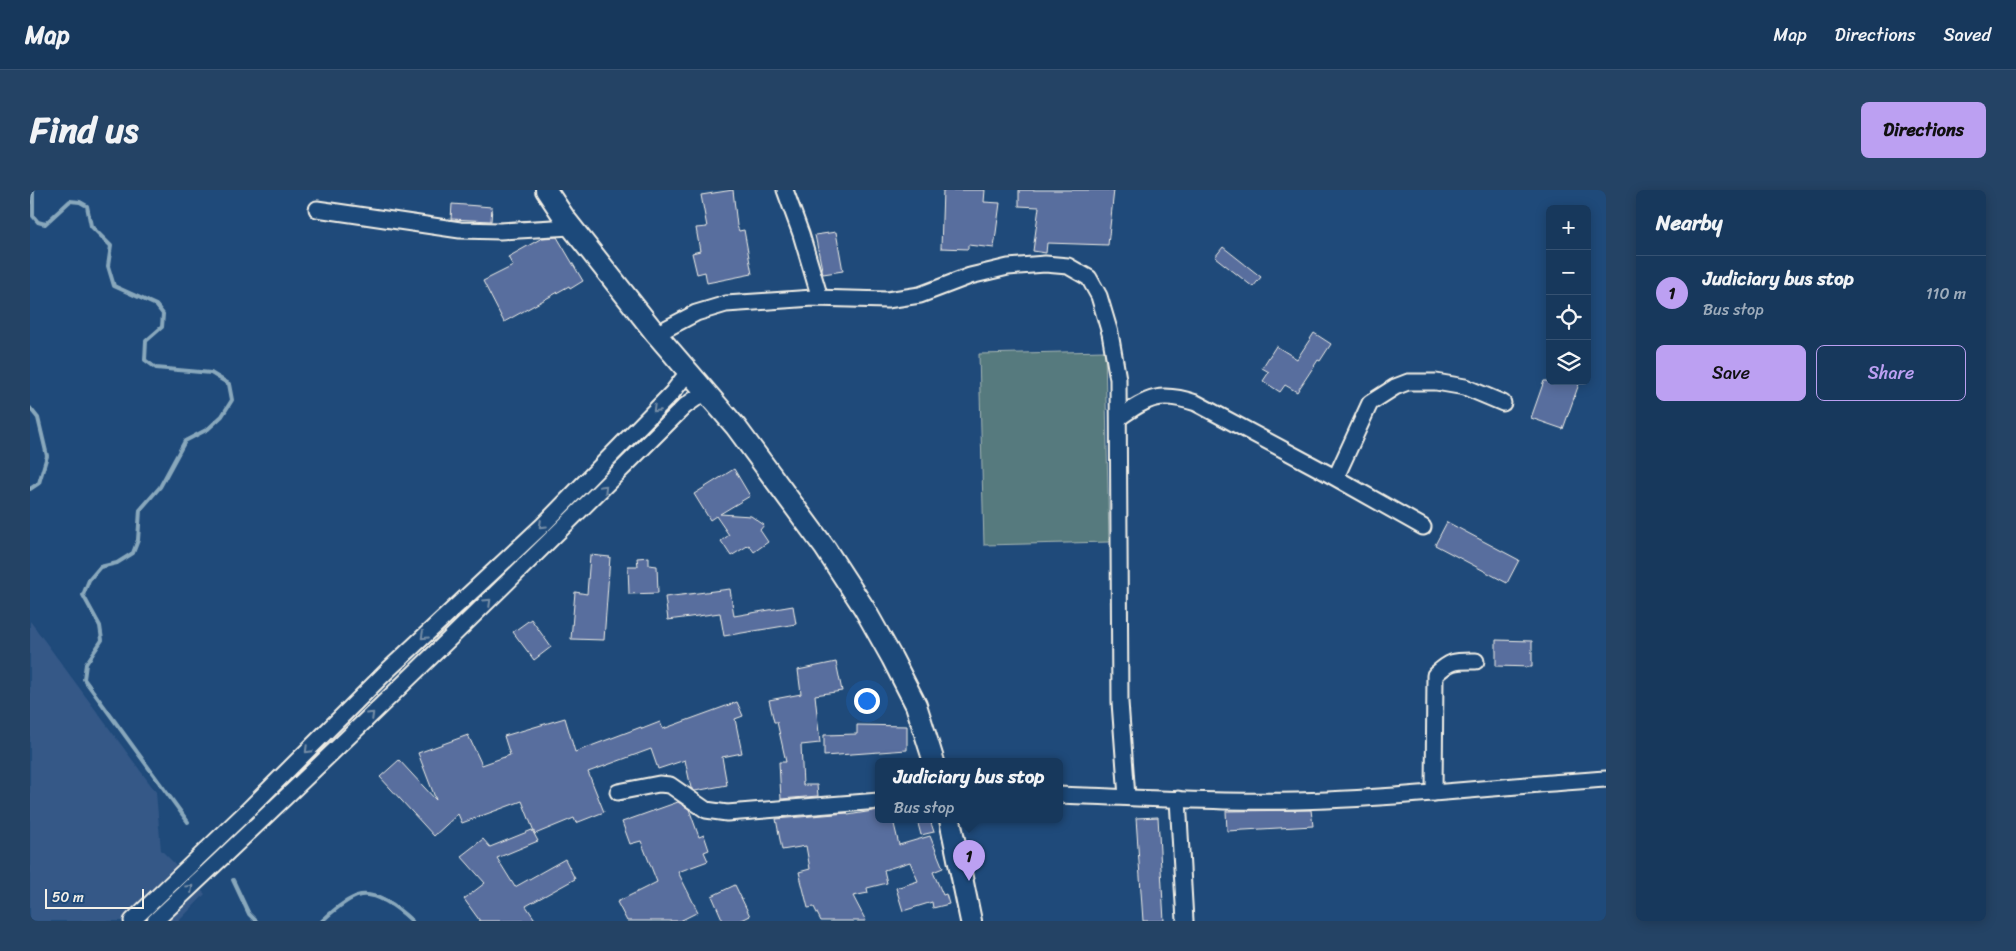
<!DOCTYPE html>
<html lang="en">
<head>
<meta charset="utf-8">
<style>
	body { margin:0; font-family:Sriracha,sans-serif; background:#244365; color:#f1f3f6 }
	.controls { position:absolute; right:15px; top:15px; display:grid; overflow:hidden; border-radius:8px; box-shadow:0 2px 12px #0003 }
	.controls button { width:45px; height:45px; display:grid; place-items:center; padding:0; border:0; border-bottom:1px solid #365272; background:#17385c; color:#f1f3f6; font:25px sans-serif }
	.scale { position:absolute; left:15px; bottom:12px; width:99px; box-sizing:border-box; padding-left:5px; border:2px solid #f4f1e8; border-top:0; font-size:14px; line-height:18px; white-space:nowrap; color:#f4f1e8; -webkit-text-stroke:4px #1f4a7a; paint-order:stroke }
	.you { position:absolute; left:836px; top:510px; width:18px; height:18px; margin:-12px; border:4px solid #fff; border-radius:50%; background:#1a73e8; box-shadow:0 0 0 8px #1a73e833 }
	.badge { display:grid; place-items:center; width:32px; height:32px; border-radius:50%; background:#bca0f2; color:#111; font-size:16px; font-weight:700 }
	.pin { position:absolute; translate:-50% -41px; filter:drop-shadow(0 1px 2px #0008) }
	.pin::after { content:''; position:absolute; top:26px; width:18px; height:15px; background:inherit; clip-path:polygon(0 0,100% 0,50% 100%) }
	.popup { position:absolute; left:845px; top:568px; width:188px; height:65px; box-sizing:border-box; display:grid; place-content:center; border-radius:8px; background:#17385c; filter:drop-shadow(0 1px 4px #0005); font-size:16px; white-space:nowrap; color:#9eacbb }
	.popup b { font-size:19px; color:#f1f3f6 }
	.popup::after { content:''; position:absolute; left:50%; top:100%; margin-left:-10px; border:10px solid transparent; border-top-color:#17385c }
	.list { margin:0; padding:0; list-style:none }
	h2 { display:flex; justify-content:space-between; align-items:center; height:65px; margin:0; padding:0 20px; font-size:21px }
	h2 small { font-size:16px; font-weight:400; color:#9eacbb }
	.list li { display:grid; grid-template-columns:32px 1fr auto; gap:15px; align-items:center; box-sizing:border-box; height:75px; padding:0 20px; border-top:1px solid #365272 }
	.list b { display:block; font-size:19px; white-space:nowrap }
	.list p { margin:0; font-size:16px; white-space:nowrap; color:#9eacbb }
	.list em { font-size:16px; font-style:normal; color:#9eacbb }
	.actions { display:flex; gap:10px; padding:15px 20px }
	.actions a { flex:1; padding:11px 0; border:1px solid #bca0f2; border-radius:8px; text-align:center; font-size:18px; color:#bca0f2 }
	.actions .main { background:#bca0f2; color:#111 }
	.icon { flex:none; width:28px; height:28px; fill:none; stroke:currentColor; stroke-width:2; stroke-linecap:round; stroke-linejoin:round }
	.map { position:relative; flex:none; width:1576px; height:731px; overflow:hidden; border-radius:8px }
	header { display:flex; align-items:center; gap:30px; box-sizing:border-box; height:70px; padding:0 25px; background:#17385c; border-bottom:1px solid #365272 }
	header strong { font-size:24px }
	nav { display:flex; gap:28px; margin-inline-start:auto; font-size:18px }
	.intro { display:flex; align-items:center; justify-content:space-between; box-sizing:border-box; height:120px; padding:0 30px }
	h1 { margin:0; font-size:35px }
	.button { padding:12px 22px; border-radius:8px; background:#bca0f2; color:#111; font-size:18px; font-weight:700 }
	main { display:flex; gap:30px; padding:0 30px }
	aside { flex:1; background:#17385c; border-radius:8px; box-shadow:0 2px 12px #0003 }
	.map>svg:first-child { display:block }
</style>
</head>
<body>
<header>
<strong>Map</strong>
<nav><a>Map</a><a>Directions</a><a>Saved</a></nav>
</header>
<div class="intro"><h1>Find us</h1><a class="button">Directions</a></div>
<main>
<div class="map">
<svg width="1576" height="731" viewBox="0 0 1576 731">
	<rect width="100%" height="100%" fill="#1f4a7a"/>
	<filter id="ink" filterUnits="userSpaceOnUse"><feTurbulence type="fractalNoise" baseFrequency=".02" numOctaves="2"/><feDisplacementMap in="SourceGraphic" scale="10" xChannelSelector="R" yChannelSelector="G"/><feConvolveMatrix kernelMatrix="1 2 1 2 8 2 1 2 1" color-interpolation-filters="sRGB"/></filter>
	<g filter="url(#ink)">
		<polygon fill="#345887" points="0,431 126,602 131,660 175,704 149,731 0,731"/>
		<polygon fill="#577a7e" stroke="#a6b6b3" points="1075,161 1079,352 954,355 949,164"/>
		<g fill="none" stroke-linecap="round" stroke-linejoin="round">
			<g stroke="#89a8bc" stroke-width="4">
				<polyline points="3,0 3,26 8,32 15,34 40,11 50,12 57,16 61,36 81,56 78,76 84,96 126,115 133,124 132,137 116,151 115,170 126,178 181,183 199,194 202,210 192,226 178,239 155,251 130,297 110,320 108,350 103,363 87,373 70,377 59,390 53,405 70,436 72,450 56,474 54,489 158,632"/>
				<polyline points="0,218 8,228 17,266 9,293 0,299"/>
				<polyline points="203,690 219,724 226,731"/>
				<path d="M 292,731 C 302,722 314,711 327,706 C 346,700 369,719 382,731"/>
			</g>
		</g>
		<g fill="#596e9e" stroke="#f4f1e8">
			<polygon points="703,0 707,36 709,41 714,40 722,84 677,93 675,82 667,84 662,63 670,61 666,38 677,37 671,5"/>
			<polygon points="913,0 955,0 954,12 970,13 964,58 938,55 938,59 911,58"/>
			<polygon points="989,0 1084,0 1078,55 1017,53 1016,63 1003,61 1009,17 989,16"/>
			<polygon points="422,14 462,17 461,31 421,29"/>
			<polygon points="806,42 813,81 793,84 785,45"/>
			<polygon points="527,47 553,91 540,99 539,96 474,132 453,91 483,76 478,67 512,48"/>
			<polygon points="1193,57 1231,87 1223,97 1185,67"/>
			<polygon points="1284,143 1301,154 1290,171 1288,170 1267,202 1255,195 1250,202 1233,191 1239,182 1232,178 1246,156 1267,169"/>
			<polygon points="1514,191 1550,191 1533,239 1501,228"/>
			<polygon points="704,279 720,306 690,324 721,326 734,335 730,340 738,352 724,362 719,355 701,366 691,351 699,345 686,326 680,330 664,304"/>
			<polygon points="1417,332 1489,370 1477,393 1405,355"/>
			<polygon points="560,365 580,367 574,450 541,449 545,402 557,404"/>
			<polygon points="619,367 619,375 627,376 628,403 599,404 598,376 608,376 607,368"/>
			<polygon points="700,399 704,426 763,416 766,434 694,446 690,423 638,430 635,407"/>
			<polygon points="501,429 521,457 504,470 483,442"/>
			<polygon points="1466,450 1502,451 1502,477 1466,476"/>
			<polygon points="806,472 812,501 785,505 790,553 771,555 773,595 787,595 788,606 751,609 749,572 756,572 747,532 744,532 739,510 771,504 768,480"/>
			<polygon points="707,512 713,526 705,529 712,563 692,567 697,595 665,601 661,598 655,570 628,579 621,559 558,582 574,622 546,633 544,628 505,644 492,611 432,633 428,624 404,646 350,587 369,570 406,610 388,563 438,545 452,575 480,565 474,546 535,528 545,562 611,537 612,539 630,532 633,539"/>
			<polygon points="827,535 877,536 877,560 794,566 794,545 827,544"/>
			<polygon points="648,612 659,619 669,647 674,645 679,660 674,662 678,671 648,682 668,722 650,731 597,731 587,712 627,692 611,651 600,654 592,632"/>
			<polygon points="849,620 849,630 863,630 869,655 900,646 913,678 903,682 913,705 916,704 919,714 903,718 902,712 873,721 866,698 888,691 880,672 854,680 857,693 837,698 838,703 823,706 836,731 791,731 784,717 778,718 769,682 780,679 776,656 752,660 746,629 817,623 818,625"/>
			<polygon points="1281,620 1283,636 1197,641 1196,621"/>
			<polygon points="1128,627 1134,731 1113,731 1106,628"/>
			<polygon points="887,630 900,630 904,642 891,645"/>
			<polygon points="502,640 508,651 467,668 485,697 535,669 545,689 496,716 506,731 450,731 434,709 455,693 431,666 453,649 460,657"/>
			<polygon points="705,695 720,726 710,731 693,731 682,706"/>
		</g>
		<g fill="none" stroke-linecap="round" stroke-linejoin="round">
			<g stroke="#f4f1e8" stroke-width="19">
				<g id="street">
					<polyline points="755,0 771,44 790,108"/>
					<polyline points="287,19 430,40 470,41 541,37"/>
					<polyline points="626,144 666,123 696,114 783,108 857,110 890,105 940,86 978,77 1015,74 1038,76 1059,88 1069,106 1080,143 1088,189 1090,512 1097,607"/>
					<path d="M 1089,228 C 1119,207 1130,201 1166,213 L 1297,283 L 1393,337"/>
					<polyline points="1306,287 1340,213 1365,197 1378,192 1406,192 1435,197 1473,213"/>
					<polyline points="588,602 629,594 640,595 676,620 697,623 849,611"/>
					<path d="M 1404,603 L 1405,485 C 1421,470 1424,471 1446,471"/>
					<path d="M 1029,605 C 1118,608 1208,614 1297,610 C 1390,606 1483,595 1576,589"/>
					<polyline points="1148,609 1155,731"/>
					<polyline points="102,731 218,620 358,480 513,335 642,203 658,182"/>
					<path d="M 125,731 C 305,562 481,390 655,216 L 675,202"/>
				</g>
			</g>
			<g stroke="#f4f1e8" stroke-width="24">
				<g id="secondary">
					<polyline points="516,0 536,30 626,144 706,237 795,358 834,418 862,468 886,515 904,572"/>
					<polyline points="920,630 941,731"/>
				</g>
			</g>
			<use href="#street" stroke="#1f4a7a" stroke-width="15"/>
			<use href="#secondary" stroke="#1f4a7a" stroke-width="20"/>
		</g>
		<defs><path id="oneway-chevron" d="M-2-3.5L2.5 0L-2 3.5" fill="none" stroke-width="1.6" stroke-linecap="round" stroke-linejoin="round" transform="scale(1.25)"/></defs>
		<g stroke="#748da6">
			<use href="#oneway-chevron" transform="translate(626 219) rotate(135)"/>
			<use href="#oneway-chevron" transform="translate(574 298) rotate(-45)"/>
			<use href="#oneway-chevron" transform="translate(512 335) rotate(136)"/>
			<use href="#oneway-chevron" transform="translate(458 412) rotate(-44)"/>
			<use href="#oneway-chevron" transform="translate(394 446) rotate(137)"/>
			<use href="#oneway-chevron" transform="translate(341 525) rotate(-44)"/>
			<use href="#oneway-chevron" transform="translate(278 560) rotate(135)"/>
			<use href="#oneway-chevron" transform="translate(160 698) rotate(-43)"/>
		</g>
	</g>
</svg>
<div class="controls">
<button>+</button>
<button>−</button>
<button><svg class="icon" aria-label="locate" viewBox="0 0 24 24"><circle cx="12" cy="12" r="6"/><path d="M12 2v4M12 18v4M2 12h4M18 12h4"/></svg></button>
<button><svg class="icon" aria-label="layers" viewBox="0 0 24 24"><path d="M12 4l9 5-9 5-9-5zM3 14l9 5 9-5"/></svg></button>
</div>
<div class="scale">50 m</div>
<div class="you"></div>
<div class="pin badge" style="left:939px;top:691px">1</div>
<div class="popup"><b>Judiciary bus stop</b>Bus stop</div>
</div>
<aside>
<h2>Nearby<small></small></h2>
<ul class="list">
<li><span class="badge">1</span><div><b>Judiciary bus stop</b><p>Bus stop</p></div><em>110 m</em></li>
</ul>
<div class="actions"><a class="main">Save</a><a>Share</a></div>
</aside>
</main>
</body>
</html>
